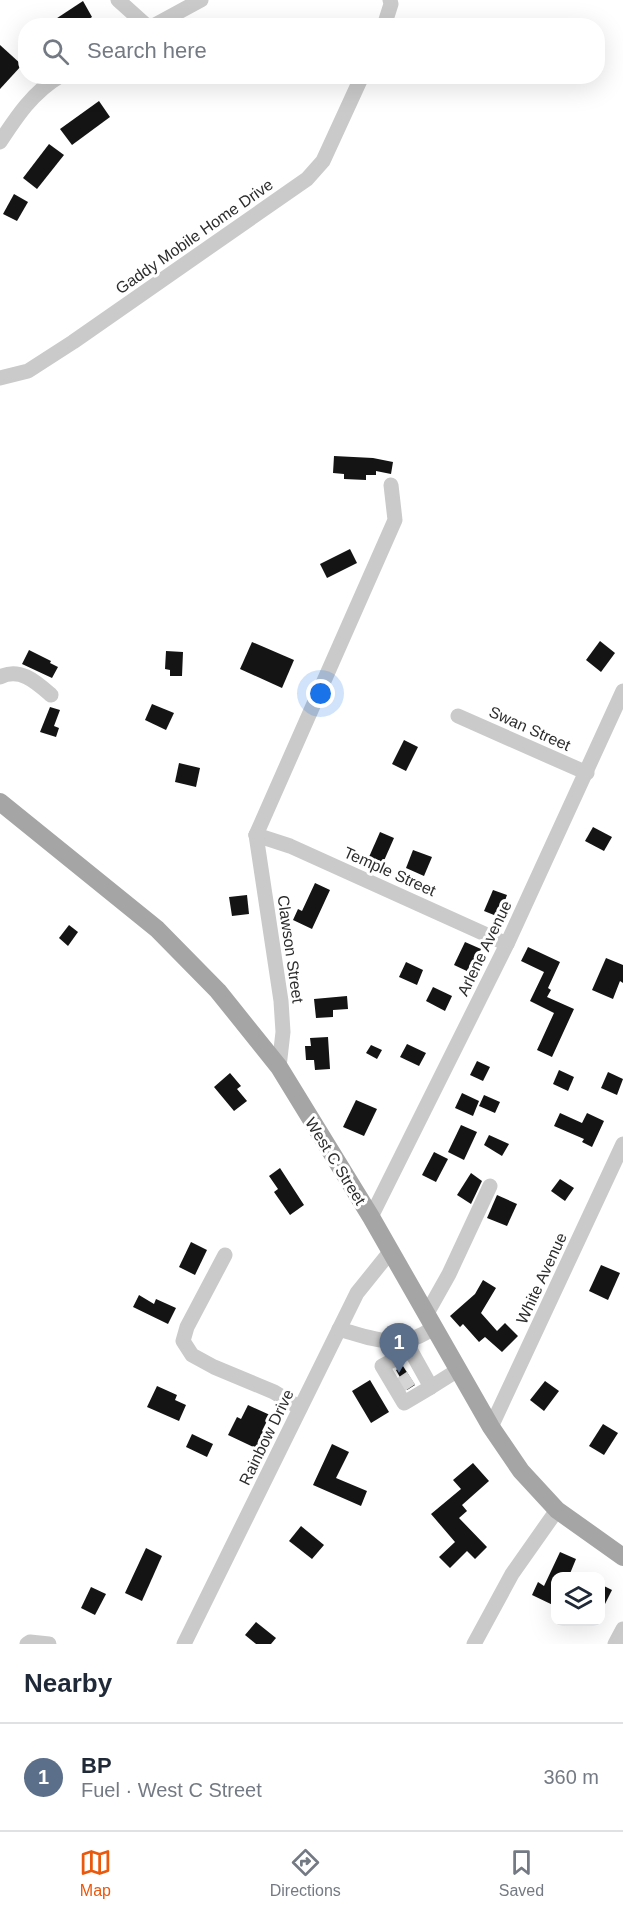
<!DOCTYPE html>
<html lang="en">
<head>
<meta charset="utf-8">
<style>
	body { margin:0; font-family:Helvetica,sans-serif; background:#f2f2f3; color:#1f2937 }
	.controls { position:absolute; right:18px; bottom:18px; display:grid; overflow:hidden; border-radius:12px; box-shadow:0 6px 24px #0002 }
	.controls button { width:54px; height:54px; display:grid; place-items:center; padding:0; border:0; border-bottom:2px solid #e0e1e3; background:#fff; color:#1f2937; font:30px sans-serif }
	.you { position:absolute; left:321px; top:694px; width:21px; height:21px; margin:-15px; border:4px solid #fff; border-radius:50%; background:#1a73e8; box-shadow:0 0 0 9px #1a73e833 }
	.badge { display:grid; place-items:center; width:39px; height:39px; border-radius:50%; background:#ea580c; color:#fff; font-size:20px; font-weight:700 }
	.pin { position:absolute; translate:-50% -50px; filter:drop-shadow(0 2px 3px #0008) }
	.pin::after { content:''; position:absolute; top:32px; width:21px; height:18px; background:inherit; clip-path:polygon(0 0,100% 0,50% 100%) }
	.list { margin:0; padding:0; list-style:none }
	h2 { display:flex; justify-content:space-between; align-items:center; height:78px; margin:0; padding:0 24px; font-size:26px }
	h2 small { font-size:20px; font-weight:400; color:#747a83 }
	.list li { display:grid; grid-template-columns:39px 1fr auto; gap:18px; align-items:center; box-sizing:border-box; height:108px; padding:0 24px; border-top:2px solid #e0e1e3 }
	.list b { display:block; font-size:22px; white-space:nowrap }
	.list p { margin:0; font-size:20px; white-space:nowrap; color:#747a83 }
	.list em { font-size:20px; font-style:normal; color:#747a83 }
	.icon { flex:none; width:33px; height:33px; fill:none; stroke:currentColor; stroke-width:2; stroke-linecap:round; stroke-linejoin:round }
	.map { position:relative; flex:none; width:623px; height:1644px; overflow:hidden }
	.search { position:absolute; background:#fff; box-shadow:0 6px 24px #0002; left:18px; right:18px; top:18px; height:66px; display:flex; align-items:center; gap:15px; box-sizing:border-box; padding:0 21px; border-radius:24px; color:#747a83; font-size:22px }
	.sheet { height:186px; background:#fff }
	nav { display:flex; justify-content:space-around; align-items:center; box-sizing:border-box; height:84px; border-top:2px solid #e0e1e3; background:#fff; font-size:16px; color:#747a83 }
	nav a { display:grid; justify-items:center; gap:3px }
	nav .on { color:#ea580c }
	.map>svg:first-child { display:block }
</style>
</head>
<body>
<div class="map">
<svg width="623" height="1644" viewBox="0 0 623 1644">
	<rect width="100%" height="100%" fill="#fff"/>
	<g fill="#141414">
		<polygon points="83,1 92,17 79,26 45,26"/>
		<polygon points="0,45 22,65 0,89"/>
		<polygon points="99,101 110,117 72,145 60,129"/>
		<polygon points="49,144 64,155 37,189 23,178"/>
		<polygon points="14,194 28,202 17,221 3,214"/>
		<polygon points="334,456 373,458 393,462 391,474 376,471 376,475 366,475 366,480 344,479 344,474 333,473"/>
		<polygon points="350,549 357,563 327,578 320,564"/>
		<polygon points="600,641 615,653 601,672 586,660"/>
		<polygon points="252,642 294,660 282,688 240,669"/>
		<polygon points="29,650 51,661 50,663 58,667 52,678 22,664"/>
		<polygon points="166,651 183,652 182,676 170,676 170,670 165,669"/>
		<polygon points="152,704 174,713 166,730 145,720"/>
		<polygon points="50,707 60,710 54,726 59,728 56,737 40,732"/>
		<polygon points="404,740 418,747 406,771 392,764"/>
		<polygon points="179,763 200,768 196,787 175,782"/>
		<polygon points="593,827 612,837 604,851 585,841"/>
		<polygon points="380,832 394,838 383,863 369,857"/>
		<polygon points="413,850 432,857 424,876 406,868"/>
		<polygon points="315,883 330,890 312,929 293,920 298,909 302,911"/>
		<polygon points="493,890 507,895 499,917 484,911"/>
		<polygon points="247,895 249,914 232,916 229,897"/>
		<polygon points="69,925 78,932 68,946 59,938"/>
		<polygon points="465,942 481,949 471,973 454,965"/>
		<polygon points="528,947 560,962 548,988 551,990 547,997 574,1009 552,1057 537,1050 554,1013 530,1001 544,972 521,961"/>
		<polygon points="606,958 623,965 623,983 620,981 613,999 592,990"/>
		<polygon points="406,962 423,970 417,985 399,977"/>
		<polygon points="433,987 452,996 445,1011 426,1001"/>
		<polygon points="347,996 348,1009 333,1010 333,1017 316,1018 314,999"/>
		<polygon points="328,1037 330,1069 315,1070 314,1060 306,1060 305,1046 311,1046 310,1038"/>
		<polygon points="407,1044 426,1053 419,1066 400,1057"/>
		<polygon points="371,1045 382,1050 377,1059 366,1053"/>
		<polygon points="477,1061 490,1067 483,1081 470,1075"/>
		<polygon points="559,1070 574,1077 568,1091 553,1084"/>
		<polygon points="608,1072 623,1079 617,1095 601,1088"/>
		<polygon points="230,1073 241,1086 237,1089 247,1101 234,1111 214,1087"/>
		<polygon points="462,1093 479,1101 473,1116 455,1108"/>
		<polygon points="484,1095 500,1102 495,1113 479,1106"/>
		<polygon points="356,1100 377,1109 364,1136 343,1127"/>
		<polygon points="560,1113 582,1123 587,1113 604,1121 592,1147 582,1142 584,1139 554,1126"/>
		<polygon points="461,1125 477,1132 464,1160 448,1152"/>
		<polygon points="489,1135 509,1144 502,1156 484,1145"/>
		<polygon points="434,1152 448,1159 436,1182 422,1175"/>
		<polygon points="280,1168 304,1205 290,1215 274,1192 278,1189 269,1176"/>
		<polygon points="471,1173 482,1181 471,1204 457,1195"/>
		<polygon points="560,1179 574,1188 565,1201 551,1191"/>
		<polygon points="497,1195 517,1204 507,1226 487,1218"/>
		<polygon points="191,1242 207,1250 195,1275 179,1267"/>
		<polygon points="601,1265 620,1273 608,1300 589,1291"/>
		<polygon points="483,1280 496,1288 481,1313 497,1331 505,1323 518,1336 502,1352 485,1337 479,1342 463,1324 460,1327 450,1316 475,1294"/>
		<polygon points="139,1295 154,1304 156,1299 176,1308 168,1324 133,1307"/>
		<polygon points="403,1366 415,1385 407,1390 396,1370"/>
		<polygon points="370,1380 389,1412 371,1423 352,1391"/>
		<polygon points="545,1381 559,1391 544,1411 530,1400"/>
		<polygon points="157,1386 177,1395 175,1400 186,1405 179,1421 147,1407"/>
		<polygon points="248,1405 270,1415 262,1431 268,1434 260,1450 228,1435 237,1417 241,1419"/>
		<polygon points="603,1424 618,1433 604,1455 589,1446"/>
		<polygon points="192,1434 213,1444 207,1457 186,1447"/>
		<polygon points="332,1444 349,1452 336,1478 367,1491 361,1506 313,1485"/>
		<polygon points="473,1463 489,1481 462,1505 467,1511 459,1518 487,1547 475,1559 467,1551 450,1568 439,1557 455,1542 431,1514 461,1489 453,1480"/>
		<polygon points="301,1526 324,1545 312,1559 289,1541"/>
		<polygon points="146,1548 162,1556 142,1601 125,1593"/>
		<polygon points="560,1552 576,1559 569,1576 555,1576 555,1606 532,1595 538,1582 544,1586"/>
		<polygon points="600,1584 612,1590 600,1614"/>
		<polygon points="91,1587 106,1594 95,1615 81,1608"/>
		<polygon points="256,1622 276,1638 271,1644 256,1644 245,1635"/>
	</g>
	<g fill="none" stroke-linecap="round" stroke-linejoin="round">
		<polyline stroke="#d5d5d5" stroke-width="15" stroke-dasharray="15 8" stroke-linecap="butt" points="399,1386 411,1378"/>
		<g stroke="#cacaca" stroke-width="15">
			<polyline points="118,0 147,26"/>
			<polyline points="153,26 201,0"/>
			<polyline points="384,26 391,4 390,0"/>
			<path d="M 0,142 C 17,116 33,92 60,76"/>
			<polyline points="0,378 28,371 73,342 307,179 323,161 362,76"/>
			<path d="M 0,677 C 20,667 36,682 51,695"/>
			<polyline points="458,716 587,773"/>
			<polyline points="256,835 395,520 391,485"/>
			<polyline points="256,835 290,846 507,944"/>
			<polyline points="256,835 281,1001 283,1032 279,1067"/>
			<polyline points="371,1217 507,944 623,691"/>
			<polyline points="225,1255 187,1327 183,1341 192,1355 214,1367 274,1392 300,1408"/>
			<polyline points="426,1315 449,1274 490,1186"/>
			<path d="M 339,1329 C 374,1339 402,1352 434,1327"/>
			<polyline points="407,1344 431,1387 458,1370"/>
			<polyline points="410,1351 382,1366 404,1403 431,1387"/>
			<polyline points="491,1427 623,1144"/>
			<polyline points="27,1644 30,1642 49,1644"/>
			<polyline points="184,1644 357,1293 390,1252"/>
			<polyline points="474,1644 512,1574 557,1510"/>
			<polyline points="615,1644 623,1629"/>
		</g>
		<polyline stroke="#a5a5a5" stroke-width="18" points="0,802 157,929 218,991 279,1067 371,1217 491,1427 521,1471 557,1510 623,1557"/>
	</g>
	<g text-anchor="middle" stroke-width="6" stroke-linejoin="round" paint-order="stroke">
		<g font-size="16" fill="#2d2d2d" stroke="#fff">
			<text transform="translate(194 236) rotate(-35)" y="6">Gaddy Mobile Home Drive</text>
			<text transform="translate(530 728) rotate(24)" y="6">Swan Street</text>
			<text transform="translate(390 871) rotate(24)" y="6">Temple Street</text>
			<text transform="translate(484 948) rotate(-64)" y="6">Arlene Avenue</text>
			<text transform="translate(291 949) rotate(82)" y="6">Clawson Street</text>
			<text transform="translate(336 1161) rotate(58)" y="6">West C Street</text>
			<text transform="translate(541 1278) rotate(-65)" y="6">White Avenue</text>
			<text transform="translate(266 1437) rotate(-64)" y="6">Rainbow Drive</text>
		</g>
	</g>
</svg>
<div class="controls">
<button><svg class="icon" aria-label="layers" viewBox="0 0 24 24"><path d="M12 4l9 5-9 5-9-5zM3 14l9 5 9-5"/></svg></button>
</div>
<div class="you"></div>
<div class="pin badge" style="left:399px;top:1373px;background:#5c6f8a">1</div>
<div class="search"><svg class="icon" aria-label="search" viewBox="0 0 24 24"><circle cx="10" cy="10" r="6"/><path d="M15 15l6 6"/></svg>Search here</div>
</div>
<section class="sheet">
<h2>Nearby<small></small></h2>
<ul class="list">
<li><span class="badge" style="background:#5c6f8a">1</span><div><b>BP</b><p>Fuel · West C Street</p></div><em>360 m</em></li>
</ul>
</section>
<nav>
<a class="on"><svg class="icon" aria-label="map" viewBox="0 0 24 24"><path d="M3 6l6-2 6 2 6-2v14l-6 2-6-2-6 2zM9 4v14M15 6v14"/></svg>Map</a>
<a><svg class="icon" aria-label="directions" viewBox="0 0 24 24"><path d="M12 3l9 9-9 9-9-9zM9 14v-3h6M13 9l2 2-2 2"/></svg>Directions</a>
<a><svg class="icon" aria-label="saved" viewBox="0 0 24 24"><path d="M7 4h10v16l-5-4-5 4z"/></svg>Saved</a>
</nav>
</body>
</html>
